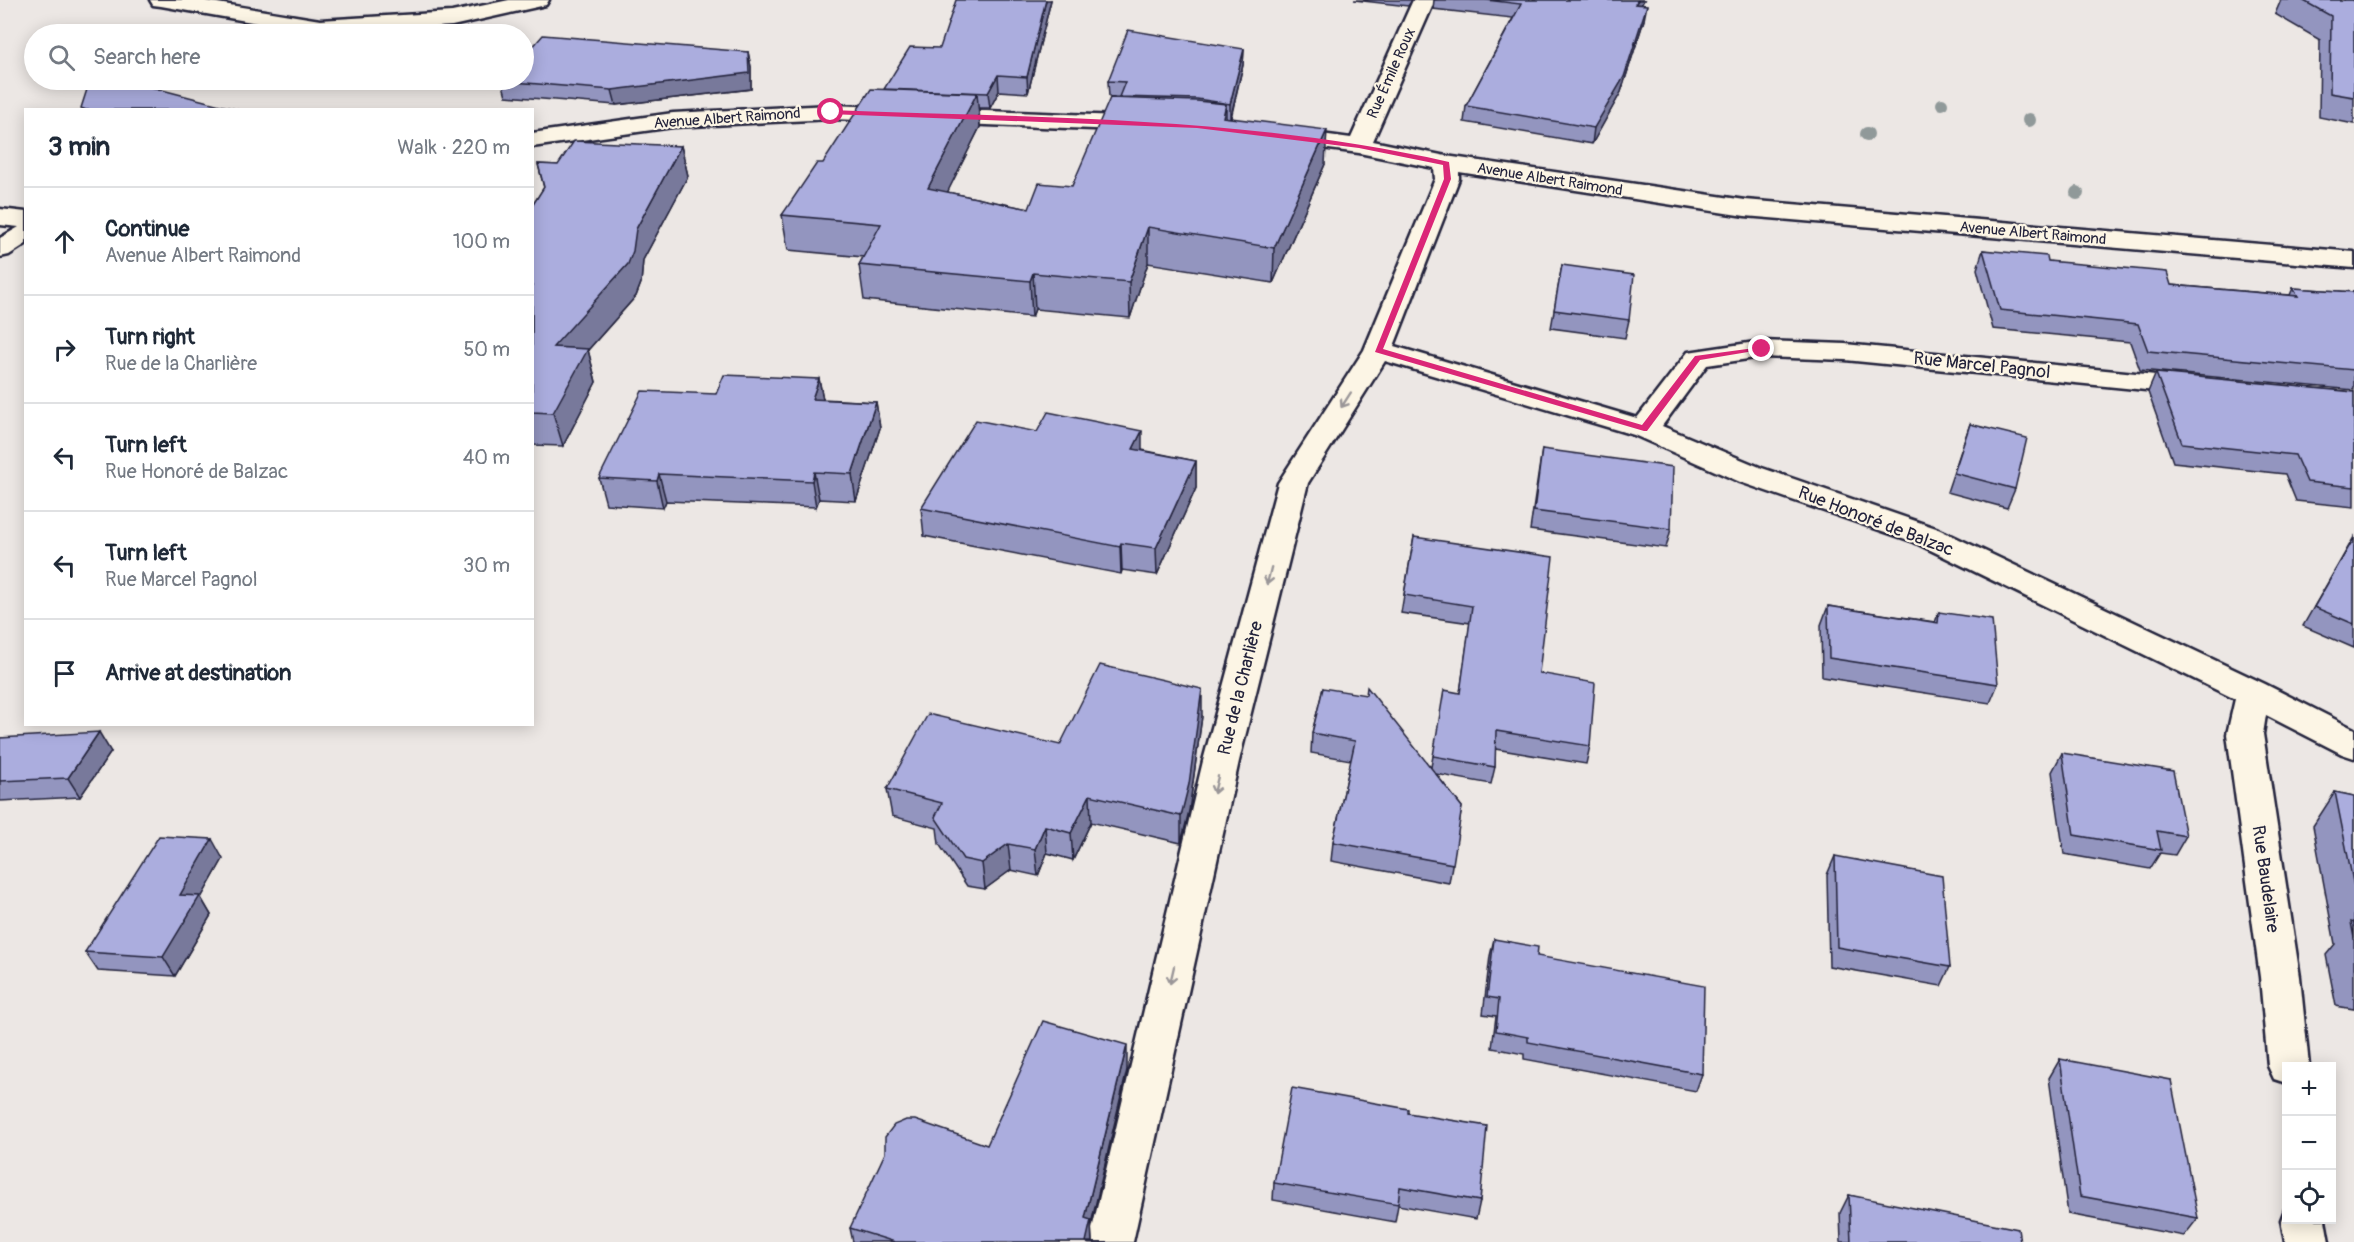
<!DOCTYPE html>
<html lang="en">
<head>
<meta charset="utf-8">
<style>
	body { margin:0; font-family:Pangolin,sans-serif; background:#f2f2f3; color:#1f2937 }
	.controls { position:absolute; right:18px; bottom:18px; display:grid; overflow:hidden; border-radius:0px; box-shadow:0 3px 15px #0003 }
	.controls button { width:54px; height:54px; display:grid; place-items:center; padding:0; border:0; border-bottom:2px solid #e0e1e3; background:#fff; color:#1f2937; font:30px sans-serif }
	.stop { position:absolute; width:18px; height:18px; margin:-14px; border:4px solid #db2777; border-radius:50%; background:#fff }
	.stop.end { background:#db2777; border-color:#fff; box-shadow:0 2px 6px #0008 }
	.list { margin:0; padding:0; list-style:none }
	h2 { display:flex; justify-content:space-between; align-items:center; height:78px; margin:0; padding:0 24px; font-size:26px }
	h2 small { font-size:20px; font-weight:400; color:#747a83 }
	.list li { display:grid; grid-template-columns:39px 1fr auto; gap:18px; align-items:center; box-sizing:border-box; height:108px; padding:0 24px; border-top:2px solid #e0e1e3 }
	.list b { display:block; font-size:22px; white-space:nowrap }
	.list p { margin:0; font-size:20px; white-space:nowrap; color:#747a83 }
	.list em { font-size:20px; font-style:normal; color:#747a83 }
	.icon { flex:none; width:33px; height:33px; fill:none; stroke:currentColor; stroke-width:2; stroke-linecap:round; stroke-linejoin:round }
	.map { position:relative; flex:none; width:2354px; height:1242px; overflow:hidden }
	.search { position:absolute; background:#fff; box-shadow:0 3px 15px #0003; left:24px; top:24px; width:510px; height:66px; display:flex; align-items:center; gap:15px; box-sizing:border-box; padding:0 21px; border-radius:33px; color:#747a83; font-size:22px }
	.panel { position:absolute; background:#fff; box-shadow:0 3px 15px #0003; left:24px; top:108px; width:510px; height:618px; border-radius:0px }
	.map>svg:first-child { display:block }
</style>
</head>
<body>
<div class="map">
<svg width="2354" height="1242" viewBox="0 0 2354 1242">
	<rect width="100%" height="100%" fill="#ece7e4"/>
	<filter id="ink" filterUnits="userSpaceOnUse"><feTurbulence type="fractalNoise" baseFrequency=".0167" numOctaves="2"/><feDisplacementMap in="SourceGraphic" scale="12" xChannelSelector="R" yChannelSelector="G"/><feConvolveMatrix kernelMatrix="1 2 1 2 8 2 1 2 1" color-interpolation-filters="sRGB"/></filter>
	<g filter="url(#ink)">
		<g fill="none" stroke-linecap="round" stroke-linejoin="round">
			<g stroke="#22223b" stroke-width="5">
				<g id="minor">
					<polygon points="150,0 199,0 320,20 452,12 509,0 549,0 546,5 452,26 320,34 161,6 153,5"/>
					<polygon points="1413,0 1435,0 1373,141 1446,156 1745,200 2354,252 2354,268 1745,216 1459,172 1459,179 1394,346 1637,418 1688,352 1762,341 1845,344 2206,380 2210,386 2206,392 2196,395 1845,360 1762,357 1707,365 1662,426 1762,468 1936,528 2265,684 2354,729 2354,758 2342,754 2266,715 2263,734 2300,977 2309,1066 2286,1066 2286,1083 2274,1079 2268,1066 2260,977 2227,734 2235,699 1914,542 1740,482 1634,435 1385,361 1308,483 1239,761 1133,1242 1089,1242 1203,761 1278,483 1364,350 1435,179 1434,168 1359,153 1284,143 1276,141 1272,136 1276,131 1284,129 1351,138"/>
					<polygon points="831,105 1146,117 1154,119 1158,124 1154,129 1146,131 831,119 673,127 532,147 532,133 673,113"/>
					<polygon points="0,209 26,212 26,244 9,255 0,257 0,238 19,227 0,225"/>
					<polygon points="2286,1207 2286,1220 2325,1220 2329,1242 2285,1242 2281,1220"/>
				</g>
			</g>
			<use href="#minor" fill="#fcf5e5" fill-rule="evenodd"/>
		</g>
		<g fill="#909999">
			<circle cx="1942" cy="104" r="6"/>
			<circle cx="2029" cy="120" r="7"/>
			<circle cx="1867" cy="134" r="7"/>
			<circle cx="2077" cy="193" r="7"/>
		</g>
		<g fill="#9395bf" stroke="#22223b" stroke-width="1.5">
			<polygon points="1051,0 1028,93 999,91 990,108 979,108 980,127 947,192 1029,209 1072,186 1114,98 1109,97 1108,81 1244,49 1243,65 1231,118 1325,164 1273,283 1148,263 1130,318 1035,309 1032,317 864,300 859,265 863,257 788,250 782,215 884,90 940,48"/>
			<polygon points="1354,0 1412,0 1408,6"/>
			<polygon points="1434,0 1644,0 1641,4 1644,20 1621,92 1592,144 1464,122 1466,106 1513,18 1433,9"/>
			<polygon points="2281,0 2354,0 2354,124 2319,117 2320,40 2275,14"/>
			<polygon points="748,52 751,67 751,89 616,105 506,96 502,81"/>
			<polygon points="681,146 688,176 643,260 641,283 636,296 588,350 596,382 563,446 532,445 532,206 544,188 538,164 558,165"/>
			<polygon points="1983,250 2048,261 2171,285 2290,295 2293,288 2354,292 2354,390 2140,370 2130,342 1993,329 1977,269"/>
			<polygon points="1562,265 1629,320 1625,338 1551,328"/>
			<polygon points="2156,373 2354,392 2354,507 2296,501 2285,474 2173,462 2148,392"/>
			<polygon points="819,379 823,399 876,402 880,428 856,501 819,499 816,507 666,501 663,508 606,504 599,478 716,394"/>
			<polygon points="1970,424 2015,489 2007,508 1947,492"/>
			<polygon points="1542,449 1671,529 1666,548 1530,530"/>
			<polygon points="1142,450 1196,461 1196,488 1157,575 1122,570 1121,574 924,536 921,508"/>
			<polygon points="1414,537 1539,673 1590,746 1586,764 1495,749 1495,767 1491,784 1436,774 1462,807 1449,883 1331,861 1333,842 1351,760 1311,753 1312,733 1323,688 1431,767 1433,756 1460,693 1470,623 1401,613 1404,595"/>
			<polygon points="2354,537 2354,648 2303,626"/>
			<polygon points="1828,606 1935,622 1939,612 1998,684 1990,703 1822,677 1821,625"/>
			<polygon points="1202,716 1189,811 1181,843 1091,822 1073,860 1047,853 1038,876 1011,870 985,889 967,886 939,844 937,828 892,816 887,789 1060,745"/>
			<polygon points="0,738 111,752 80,797 0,801"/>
			<polygon points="2062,753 2186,836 2175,855 2160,853 2150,869 2064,854 2052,772"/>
			<polygon points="2335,792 2354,796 2354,1009 2336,1006 2326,955 2335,944 2313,826"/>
			<polygon points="1835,856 1950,967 1941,986 1829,966 1827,875"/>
			<polygon points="223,859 201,898 211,915 175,976 98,971 85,952"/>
			<polygon points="1494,939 1537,956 1702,1074 1696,1091 1524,1059 1524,1054 1492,1048 1496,1016 1483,1014 1490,956"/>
			<polygon points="2060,1059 2198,1218 2184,1236 2068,1214 2049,1078"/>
			<polygon points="1127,1070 1091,1224 1092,1242 853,1242 850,1228 987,1145"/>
			<polygon points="1408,1113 1480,1201 1476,1219 1398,1205 1395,1222 1273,1200 1274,1183"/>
			<polygon points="1849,1195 2020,1242 1841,1242 1840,1213"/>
		</g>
		<g fill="#78799b" stroke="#22223b" stroke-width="1.5">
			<polygon points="1046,0 1051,0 1028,93 1027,77"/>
			<polygon points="1638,0 1644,0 1633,19 1635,4"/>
			<polygon points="1647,5 1644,20 1621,92 1592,144 1594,128"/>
			<polygon points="1244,49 1243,65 1230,120 1230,104"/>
			<polygon points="748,52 751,67 751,89 616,105 612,90"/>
			<polygon points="998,75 999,91 990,108 988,93"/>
			<polygon points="977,93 980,127 932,223 928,188"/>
			<polygon points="1226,104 1226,138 1223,117"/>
			<polygon points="1327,130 1325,164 1273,283 1274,248"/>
			<polygon points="681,146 688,176 643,260 641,283 636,296 588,350 596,382 563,446 553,413 553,347 636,229"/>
			<polygon points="1148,227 1148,263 1130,318 1129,282"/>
			<polygon points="1033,273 1035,309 1032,317 1030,281"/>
			<polygon points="819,379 824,405 812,399"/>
			<polygon points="876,402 880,428 856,501 852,474"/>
			<polygon points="1142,431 1142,458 1133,449"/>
			<polygon points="1196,461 1196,488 1157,575 1156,548"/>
			<polygon points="814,472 819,499 816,507 812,481"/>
			<polygon points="659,474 666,501 663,508 657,481"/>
			<polygon points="1121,543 1122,570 1121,574 1120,547"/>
			<polygon points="1202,689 1202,716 1189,811 1181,843 1181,816"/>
			<polygon points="99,732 111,752 80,797 68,778"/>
			<polygon points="1090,795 1091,822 1073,860 1071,833"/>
			<polygon points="1045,826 1047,853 1038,876 1035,849"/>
			<polygon points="212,839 223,859 201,898 211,915 175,976 163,957 180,895"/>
			<polygon points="1008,844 1011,870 985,889 982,863"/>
			<polygon points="1127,1045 1127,1070 1091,1224 1092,1242 1086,1242 1085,1218"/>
		</g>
		<g fill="#abadde" stroke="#22223b" stroke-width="1.5">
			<polygon points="956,0 1046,0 1027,77 998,75 988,93 884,89 910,47 940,48"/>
			<polygon points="1486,0 1638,0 1635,4 1647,5 1624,77 1594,128 1466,106 1521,4"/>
			<polygon points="2302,0 2354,0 2354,97 2330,93 2331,16"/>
			<polygon points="1128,30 1244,49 1230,104 1197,99 1119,97 1125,82 1108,81"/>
			<polygon points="543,35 748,52 749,73 612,90 502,81 503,80 524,80 524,57"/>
			<polygon points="90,80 124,80 239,110 86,110 81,108"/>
			<polygon points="871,89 977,93 928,188 1029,209 1039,183 1072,186 1110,98 1197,101 1226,104 1223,117 1327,130 1274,248 1148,227 1129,282 1033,273 1030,281 859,265 881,224 782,215 817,163 823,163"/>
			<polygon points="574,141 681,146 636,229 633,251 628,264 553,347 588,349 553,413 532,412 532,206 544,187 538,164 558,165"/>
			<polygon points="1983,250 2047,256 2048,261 2167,272 2171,285 2298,296 2293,288 2354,292 2354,370 2148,351 2138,324 2000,310"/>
			<polygon points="1562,265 1634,275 1629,320 1554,310"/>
			<polygon points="2156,373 2354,392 2354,487 2307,482 2295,455 2182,443"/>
			<polygon points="724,375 819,379 812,399 876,402 852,474 814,472 812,481 659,474 657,481 599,478 642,391 716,394"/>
			<polygon points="1048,412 1142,431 1133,449 1196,461 1156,548 1121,543 1120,547 921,508 976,420 1037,432"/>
			<polygon points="1970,424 2027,438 2015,489 1954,473"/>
			<polygon points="1542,449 1673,467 1671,529 1534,511"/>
			<polygon points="1414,537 1553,557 1539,673 1595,683 1590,746 1496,731 1495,767 1433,756 1444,690 1460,693 1472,606 1404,595"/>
			<polygon points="2354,538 2354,624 2314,607"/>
			<polygon points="1828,606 1938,623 1939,612 1992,620 1998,684 1829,658"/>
			<polygon points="1100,665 1202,689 1189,784 1181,816 1090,795 1071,833 1045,826 1035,849 1008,844 982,863 963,859 935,817 942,803 887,789 928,714 1060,745"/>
			<polygon points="1367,687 1462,807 1453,864 1333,842 1355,741 1312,733 1323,688 1366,695"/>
			<polygon points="99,732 68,778 0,781 0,738"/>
			<polygon points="2062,753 2173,771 2186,836 2157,831 2161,850 2074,835"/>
			<polygon points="2335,792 2354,796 2354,887"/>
			<polygon points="159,836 212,839 180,895 200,896 163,957 85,952"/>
			<polygon points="1835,856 1942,876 1950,967 1837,947"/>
			<polygon points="2351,922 2354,923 2354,938"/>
			<polygon points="1494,939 1538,947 1537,956 1704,986 1702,1074 1528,1042 1528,1037 1496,1031 1499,999 1487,997"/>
			<polygon points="1043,1021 1127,1045 1085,1218 1091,1220 1086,1242 895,1242 850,1228 885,1153 885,1137 894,1125 906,1120 915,1120 987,1145"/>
			<polygon points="2060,1059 2171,1080 2198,1218 2080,1196"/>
			<polygon points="1292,1088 1408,1109 1408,1113 1487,1126 1480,1201 1400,1187 1398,1204 1274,1183"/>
			<polygon points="1849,1195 2018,1229 2020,1242 1851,1242"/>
		</g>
		<defs><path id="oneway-shaft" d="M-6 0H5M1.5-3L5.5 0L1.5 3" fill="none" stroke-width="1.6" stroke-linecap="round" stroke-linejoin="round" transform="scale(1.5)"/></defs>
		<g stroke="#9a9698">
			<use href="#oneway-shaft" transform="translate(1346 400) rotate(123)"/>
			<use href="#oneway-shaft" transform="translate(1269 576) rotate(104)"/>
			<use href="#oneway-shaft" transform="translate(1216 785) rotate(103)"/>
			<use href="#oneway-shaft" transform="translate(1172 975) rotate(103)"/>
		</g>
	</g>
	<path fill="#db2777" d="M 831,110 C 1037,118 1246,116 1449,162 L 1451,179 L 1383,349 L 1642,425 L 1695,356 L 1762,347 L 1766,349 L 1700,360 L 1647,431 L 1644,431 L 1375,352 L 1444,179 L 1443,165 L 1359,148 L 1197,128 L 829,114 Z"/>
	<g text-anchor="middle" stroke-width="4.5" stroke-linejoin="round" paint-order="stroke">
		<g font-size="15" fill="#22223b" stroke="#fcf5e5">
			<text transform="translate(1391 73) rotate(-66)" y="5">Rue Émile Roux</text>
			<text transform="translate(727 118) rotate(-4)" y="5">Avenue Albert Raimond</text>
			<text transform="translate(1550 179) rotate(9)" y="5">Avenue Albert Raimond</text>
			<text transform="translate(2033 233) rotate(5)" y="5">Avenue Albert Raimond</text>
		</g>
		<g font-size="18" fill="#22223b" stroke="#fcf5e5">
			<text transform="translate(1982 365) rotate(6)" y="6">Rue Marcel Pagnol</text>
			<text transform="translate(1876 521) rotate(21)" y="6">Rue Honoré de Balzac</text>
			<text transform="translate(1240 688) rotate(-76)" y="6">Rue de la Charlière</text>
			<text transform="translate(2266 879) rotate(82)" y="6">Rue Baudelaire</text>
		</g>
	</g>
</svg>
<div class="controls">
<button>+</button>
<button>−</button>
<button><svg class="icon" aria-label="locate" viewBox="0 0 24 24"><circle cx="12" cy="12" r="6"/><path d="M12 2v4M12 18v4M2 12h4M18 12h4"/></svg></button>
</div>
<div class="stop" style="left:831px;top:112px"></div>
<div class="stop end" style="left:1762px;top:349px"></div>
<div class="search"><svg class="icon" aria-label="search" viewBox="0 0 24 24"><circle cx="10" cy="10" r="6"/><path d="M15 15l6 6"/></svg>Search here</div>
<section class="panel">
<h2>3 min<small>Walk · 220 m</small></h2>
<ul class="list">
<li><svg class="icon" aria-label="ahead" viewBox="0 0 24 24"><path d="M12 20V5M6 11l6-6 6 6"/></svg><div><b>Continue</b><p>Avenue Albert Raimond</p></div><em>100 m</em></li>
<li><svg class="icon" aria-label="right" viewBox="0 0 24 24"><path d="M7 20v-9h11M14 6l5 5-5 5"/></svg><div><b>Turn right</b><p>Rue de la Charlière</p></div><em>50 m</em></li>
<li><svg class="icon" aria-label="left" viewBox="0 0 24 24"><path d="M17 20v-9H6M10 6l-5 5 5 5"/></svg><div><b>Turn left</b><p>Rue Honoré de Balzac</p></div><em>40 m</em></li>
<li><svg class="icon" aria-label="left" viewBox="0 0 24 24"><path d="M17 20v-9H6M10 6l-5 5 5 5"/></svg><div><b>Turn left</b><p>Rue Marcel Pagnol</p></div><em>30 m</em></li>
<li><svg class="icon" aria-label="arrive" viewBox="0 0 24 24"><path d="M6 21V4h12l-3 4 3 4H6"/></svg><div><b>Arrive at destination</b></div></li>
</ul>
</section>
</div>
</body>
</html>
